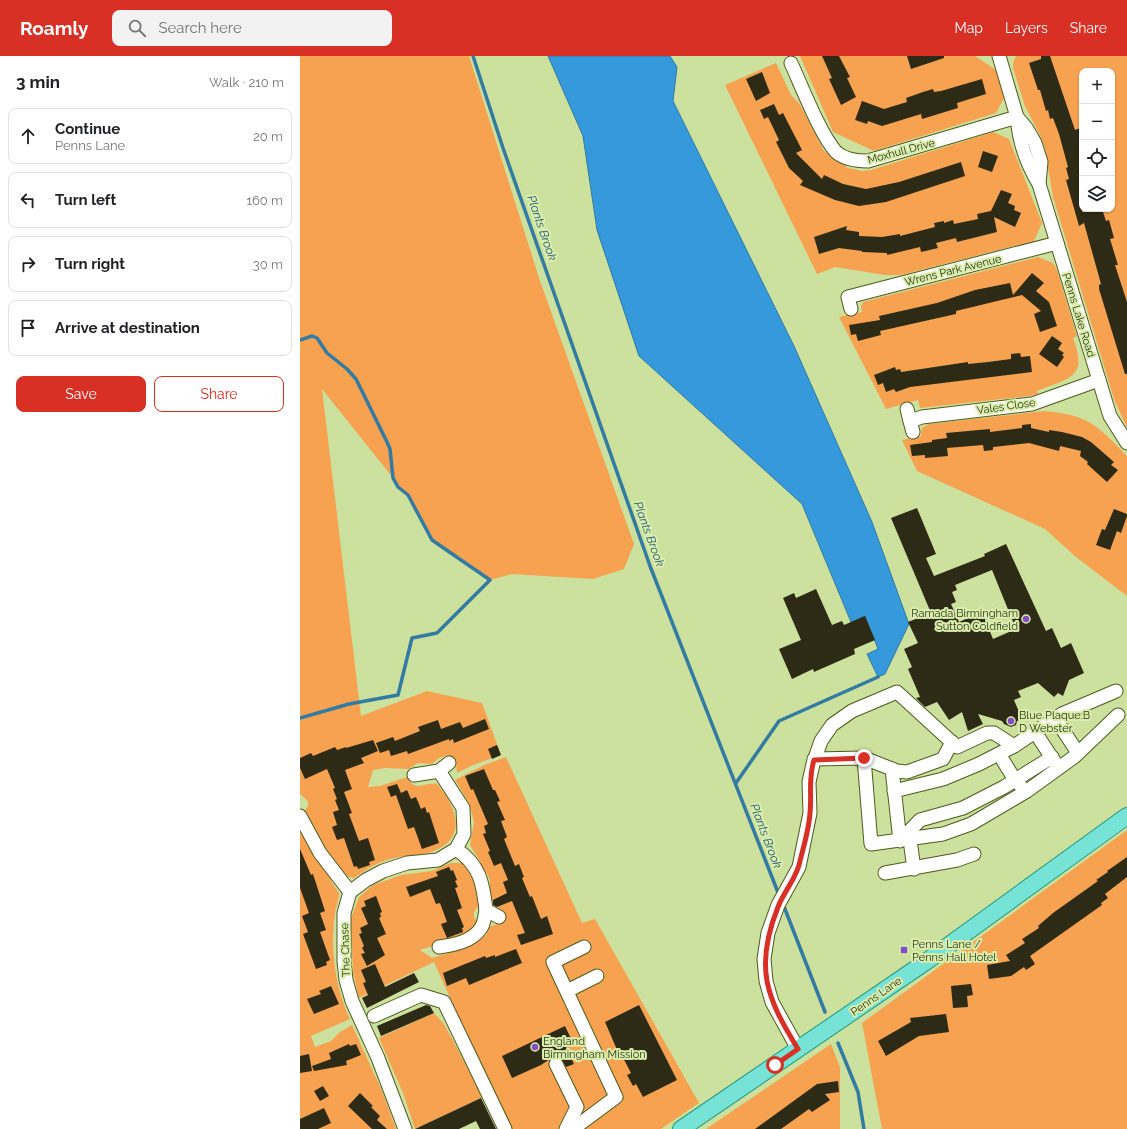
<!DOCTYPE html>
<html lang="en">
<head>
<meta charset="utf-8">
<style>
	body { margin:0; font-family:Raleway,sans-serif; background:#f2f2f2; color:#202124 }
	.controls { position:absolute; right:12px; top:12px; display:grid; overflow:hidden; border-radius:8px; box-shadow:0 1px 3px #0004 }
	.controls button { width:36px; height:36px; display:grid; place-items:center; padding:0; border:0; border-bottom:1px solid #e0e0e0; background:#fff; color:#202124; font:20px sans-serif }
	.stop { position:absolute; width:12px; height:12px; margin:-9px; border:3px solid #d93025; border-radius:50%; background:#fff }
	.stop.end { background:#d93025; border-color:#fff; box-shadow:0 1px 4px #0008 }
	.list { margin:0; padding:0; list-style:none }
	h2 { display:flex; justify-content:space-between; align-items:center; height:52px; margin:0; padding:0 16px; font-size:17px }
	h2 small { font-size:13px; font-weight:400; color:#757577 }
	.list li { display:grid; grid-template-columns:26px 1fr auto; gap:12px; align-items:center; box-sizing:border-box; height:56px; margin:0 8px 8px; padding:0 8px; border:1px solid #e0e0e0; border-radius:8px }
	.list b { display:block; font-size:15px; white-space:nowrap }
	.list p { margin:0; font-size:13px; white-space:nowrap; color:#757577 }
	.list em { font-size:13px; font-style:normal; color:#757577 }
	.actions { display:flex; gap:8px; padding:12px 16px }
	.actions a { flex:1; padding:9px 0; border:1px solid #d93025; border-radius:8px; text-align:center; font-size:14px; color:#d93025 }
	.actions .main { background:#d93025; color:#fff }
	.icon { flex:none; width:22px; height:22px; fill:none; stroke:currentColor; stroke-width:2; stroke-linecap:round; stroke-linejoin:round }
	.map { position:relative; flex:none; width:827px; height:1073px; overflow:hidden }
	header { display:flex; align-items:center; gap:24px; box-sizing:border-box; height:56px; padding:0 20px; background:#d93025; color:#fff }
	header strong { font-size:19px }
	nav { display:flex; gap:22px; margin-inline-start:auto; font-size:14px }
	.search { width:280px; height:36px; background:#f2f2f2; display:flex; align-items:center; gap:10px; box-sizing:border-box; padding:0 14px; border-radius:8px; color:#757577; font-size:15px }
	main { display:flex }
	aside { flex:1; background:#fff }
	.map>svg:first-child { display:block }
</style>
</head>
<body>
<header>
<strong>Roamly</strong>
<div class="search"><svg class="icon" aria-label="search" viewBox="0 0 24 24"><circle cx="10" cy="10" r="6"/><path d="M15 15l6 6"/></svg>Search here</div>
<nav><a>Map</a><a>Layers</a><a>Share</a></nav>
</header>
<main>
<aside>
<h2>3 min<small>Walk · 210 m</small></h2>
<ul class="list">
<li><svg class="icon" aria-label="ahead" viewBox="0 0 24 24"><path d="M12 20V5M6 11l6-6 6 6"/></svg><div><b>Continue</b><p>Penns Lane</p></div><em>20 m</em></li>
<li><svg class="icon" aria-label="left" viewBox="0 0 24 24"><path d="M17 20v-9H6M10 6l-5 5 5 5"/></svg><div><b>Turn left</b></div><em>160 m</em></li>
<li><svg class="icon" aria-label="right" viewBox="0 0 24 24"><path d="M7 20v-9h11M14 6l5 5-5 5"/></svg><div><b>Turn right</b></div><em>30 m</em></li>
<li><svg class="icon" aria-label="arrive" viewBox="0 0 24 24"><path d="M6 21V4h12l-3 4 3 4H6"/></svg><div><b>Arrive at destination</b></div></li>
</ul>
<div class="actions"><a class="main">Save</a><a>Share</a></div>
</aside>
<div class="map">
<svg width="827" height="1073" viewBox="0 0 827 1073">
	<rect width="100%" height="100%" fill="#cde19f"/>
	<g fill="#f6a251" fill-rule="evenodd">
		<path d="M 0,0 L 169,0 L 239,222 L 334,488 L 324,513 L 293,523 L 212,518 L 190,524 L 132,484 L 108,439 L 98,431 L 93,422 L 22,333 L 61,660 L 127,635 L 182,647 L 201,699 L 173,709 L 157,717 L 156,706 L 146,700 L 139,702 L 132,708 L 118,707 L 108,713 L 85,712 L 73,714 L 68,731 L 80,730 L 107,721 C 116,738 124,725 137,728 C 159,753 168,785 128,797 C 117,800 106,799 95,802 C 79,805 67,813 54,822 L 47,820 L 42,814 L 39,815 L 23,796 L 17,777 L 4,756 L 8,750 L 8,745 L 0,738 Z"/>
		<polygon points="500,0 675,0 696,14 704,42 696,57 574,95 533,76"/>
		<path d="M 716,0 L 827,0 L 827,372 L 814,343 L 753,141 L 745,93 L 740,79 L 725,50 L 713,12 L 713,6 ZM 782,15 L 812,15 L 812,153 L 782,153 Z"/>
		<polygon points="476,7 491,39 499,47 524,95 548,112 562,115 571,114 693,76 709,83 742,167 734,185 601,219 585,219 535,211 517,218 425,29"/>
		<path d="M 738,201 L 753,207 L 757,214 L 777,280 L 773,282 C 788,321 771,322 737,335 L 738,338 L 729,340 L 620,352 L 618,344 L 586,353 L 539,261 L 562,256 L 561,250 L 563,246 Z"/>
		<path d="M 744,355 C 789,359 797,369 827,400 L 827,540 L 776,501 L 745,473 L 617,415 L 602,384 L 621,380 L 622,372 L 629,368 Z"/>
		<path d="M 206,701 L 282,867 L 295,863 L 399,1047 L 361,1073 L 209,1073 L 134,906 L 59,942 L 53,916 L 51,875 L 51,862 L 59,841 L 73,829 L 101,819 L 132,815 L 151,807 L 167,807 L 176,825 L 180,848 L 174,856 L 174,862 L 180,868 L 170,878 L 120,894 L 132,902 L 155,895 L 186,879 L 189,871 L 200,867 L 200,854 L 189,841 C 190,832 192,822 185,816 C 182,813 180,812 178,808 L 181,807 L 170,789 L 174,766 L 171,754 L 169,747 L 155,724 L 184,709 Z"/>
		<path d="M 0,772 L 30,820 L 31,825 L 39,837 C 39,844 36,850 35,858 C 30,893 35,931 50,963 L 11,980 L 15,991 L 31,985 L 40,976 L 52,969 L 82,1035 L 96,1073 L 0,1073 Z"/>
		<polygon points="827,774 827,1073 582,1073 562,967"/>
		<polygon points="134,957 144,968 183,1041 115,1073 103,1037 79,982"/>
		<polygon points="531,988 540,1011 540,1073 406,1073"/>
	</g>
	<polygon fill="#3599dc" stroke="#337ba2" points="248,0 370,0 377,11 373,45 494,290 572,466 609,568 585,618 578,621 567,598 578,593 565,560 551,566 502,448 339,300 297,174 283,80"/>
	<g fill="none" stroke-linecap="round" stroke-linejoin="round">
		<g stroke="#337ba2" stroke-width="3.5">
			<polyline points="173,0 203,92 350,510 479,839"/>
			<polyline points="0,284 12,280 17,282 27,297 47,313 56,323 87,386 90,393 93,422 98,431 108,439 132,484 190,524 137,577 112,582 98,639 49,648 0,662"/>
			<polyline points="436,727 479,665 578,621"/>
			<polyline points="483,848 525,956"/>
			<polyline points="538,987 558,1036 564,1073"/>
		</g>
	</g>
	<g fill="#2d2a16" fill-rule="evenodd">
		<polygon points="522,0 539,0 550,21 547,22 556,41 541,49 529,23 532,22"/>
		<polygon points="607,0 644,0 644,2 611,13"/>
		<polygon points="741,0 750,0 775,74 780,72 782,79 782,103 779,104 782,114 782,156 793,153 802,153 806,165 809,164 814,182 810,183 818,209 815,209 827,246 827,318 825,318 799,233 799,229 801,228 784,167 779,170 766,124 769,123 766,112 768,111 759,78 753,62 750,63 748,54 746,55 740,34 738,34 729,7 741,3"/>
		<polygon points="462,16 470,37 456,45 446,23"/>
		<polygon points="682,23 686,38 657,47 658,52 622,63 621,58 582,70 568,65 567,68 555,64 562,45 584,53 607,46 606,42 623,36 633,33 634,36 641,35"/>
		<polygon points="474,48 479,59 483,57 502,94 496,97 522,123 524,119 543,128 566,133 599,126 661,106 665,120 586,146 559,150 535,144 500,129 503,125 489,112 476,86 479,84 468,61 464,63 460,54"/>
		<polygon points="683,95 698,100 692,116 678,111"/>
		<polygon points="701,134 712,138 708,147 715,150 714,154 721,157 715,171 694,161 697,176 657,186 656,182 636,187 638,192 621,196 620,191 587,199 587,197 562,196 562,195 539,192 519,198 514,181 547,170 546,174 559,176 559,180 582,181 600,178 600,180 635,171 634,167 644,165 644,167 653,164 654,168 678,163 677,158 691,155"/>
		<polygon points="732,217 744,227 736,235 749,246 757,270 740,276 734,258 741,255 722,239 656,255 656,258 580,275 581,279 558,285 556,278 551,279 549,269 580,264 579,260 637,247 675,234 710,227 713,239"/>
		<polygon points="752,280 762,287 758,293 764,297 762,299 764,301 757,311 739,298"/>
		<polygon points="720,297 721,301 730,300 732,316 610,331 596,336 594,333 586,336 583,327 578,329 574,319 595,311 596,314 600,313 601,316 668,306 668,308 688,306 711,303 711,298"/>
		<polygon points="731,368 731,372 749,376 749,374 762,376 782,381 791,386 814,406 811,409 818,414 807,426 787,408 788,406 780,400 781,395 760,390 759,395 729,387 693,391 693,394 684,395 683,389 647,392 648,400 625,402 625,399 612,400 610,389 632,386 632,384 647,382 646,377 690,373 690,376 722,372 722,369"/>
		<path d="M 617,452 L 636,498 L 626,502 L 634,520 L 685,500 L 684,498 L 706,488 L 746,575 L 752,572 L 761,592 L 771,587 L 784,617 L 769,624 L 763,640 L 758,637 L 754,641 L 738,627 L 718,635 L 721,641 L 714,644 L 722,663 L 717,665 L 716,669 L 711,671 L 704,668 L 702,665 L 678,658 L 683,668 L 668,675 L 662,656 L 649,664 L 637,646 L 625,651 L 616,642 L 620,641 L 608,613 L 612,611 L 604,593 L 618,587 L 608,566 L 631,557 L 591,462 ZM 692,514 L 716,573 L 693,583 L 682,556 L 659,566 L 651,548 L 656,546 L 652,536 L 657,534 L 655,529 Z"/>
		<polygon points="814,453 827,458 827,460 821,477 817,475 810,494 796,489 802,473 805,474"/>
		<polygon points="516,533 532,569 542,565 544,569 565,560 575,584 554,593 555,598 514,616 513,613 492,623 479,593 501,584 483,542 494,537 496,542"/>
		<polygon points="185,663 189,673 154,687 153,683 149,685 149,683 108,698 107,695 91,700 89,694 80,697 76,687 93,681 95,685 120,675 118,671 138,664 141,673 160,666 163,672"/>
		<polygon points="73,684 78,695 61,702 64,707 45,714 52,733 44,736 52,757 49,758 59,785 68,782 75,804 69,806 70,809 58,813 57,810 54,811 44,782 37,784 32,771 37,769 33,756 39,754 35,744 37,743 33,733 35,732 27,713 5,723 0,712 0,702 11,697 13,700 35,691 37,694 46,691 46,692"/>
		<polygon points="197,689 201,699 192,703 188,693"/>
		<polygon points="184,713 193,734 195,734 200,745 197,746 205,764 201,765 207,781 204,783 215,810 219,808 224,821 222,822 230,841 232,840 241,863 247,860 253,878 221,889 217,879 225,877 212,845 197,851 193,849 193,844 207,837 203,826 208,824 201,807 194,810 188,796 190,795 183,778 186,777 184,770 188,768 173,733 171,734 165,720"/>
		<polygon points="97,728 101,737 99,738 107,734 111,743 116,741 121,753 125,751 127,757 129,756 139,787 122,793 114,771 108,773 96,739 91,741 87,731"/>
		<polygon points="0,793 11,819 13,818 25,855 20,857 26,874 20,876 30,904 26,906 27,909 16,913 3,878 8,876 2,860 9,857 0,832"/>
		<polygon points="827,801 827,821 805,838 808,842 801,847 802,849 730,900 735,908 726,914 724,911 711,920 689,923 687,909 710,905 706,899 725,887 722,883 739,872 738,870 753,857 798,825 796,824 808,816 807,815"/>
		<polygon points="149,811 151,815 153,814 157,824 155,825 158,831 155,832 162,852 157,854 164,871 162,872 163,876 147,882 141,868 147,866 140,847 136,848 130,833 110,841 106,831 138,820 136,816"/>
		<polygon points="76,840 82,856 80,857 81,861 79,862 86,878 77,882 85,899 67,910 61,898 65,897 62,892 64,890 59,878 62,877 60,872 68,868 61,852 66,850 64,845"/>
		<polygon points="216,893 222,907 169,929 166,922 147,930 143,917 185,900 186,902 195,899 195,901"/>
		<polygon points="75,908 85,931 114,917 119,926 67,952 62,942 68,939 63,927 66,926 61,914"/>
		<polygon points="671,928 673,939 667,940 668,951 653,952 651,930"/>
		<polygon points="31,930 39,948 14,958 7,943 21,938 19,935"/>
		<polygon points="126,949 130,950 134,957 81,980 77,970"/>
		<polygon points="339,949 377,1024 343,1041 336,1028 333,1030 327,1019 331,1017 320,996 318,996 305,966"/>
		<polygon points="646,958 649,976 619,980 586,1000 578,985 611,966 610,962"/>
		<polygon points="265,970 273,987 266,991 274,1008 266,1011 261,1002 253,1001 241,1009 212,1022 202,1000"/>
		<polygon points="49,988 50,990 56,988 61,999 46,1005 47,1009 14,1015 12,1010 31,1003 29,997"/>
		<polygon points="9,998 12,1015 0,1017 0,1000"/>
		<polygon points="538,1025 539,1036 525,1038 530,1044 512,1056 509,1053 481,1073 455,1073 517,1028"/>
		<polygon points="23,1030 29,1040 20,1045 14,1035"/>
		<polygon points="60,1037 73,1050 71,1051 80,1060 77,1064 87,1073 72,1073 48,1050"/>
		<polygon points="181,1042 196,1073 180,1073 176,1065 159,1073 115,1073"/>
		<polygon points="24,1052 31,1067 18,1073 0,1073 0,1063"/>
	</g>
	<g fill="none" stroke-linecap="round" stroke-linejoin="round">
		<g stroke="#4b5b1b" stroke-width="15">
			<g id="minor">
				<polyline points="699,0 717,61 727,73 735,87 741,106 739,128 810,360 827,387"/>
				<path d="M 491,7 C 502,31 520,78 536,96 C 545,104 557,105 568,105 L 717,61 C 719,86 726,107 739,128"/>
				<polyline points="551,253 548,241 757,187"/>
				<polyline points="607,353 610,365"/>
				<polyline points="613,376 610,365 622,361 732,348 799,324"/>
				<polyline points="755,662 778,697"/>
				<polyline points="735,676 756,708"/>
				<polyline points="699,698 715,724 720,729"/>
				<polyline points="564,702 597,715 607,716 643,703 652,686"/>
				<polyline points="514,703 564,702 571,788 643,778 671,768 727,735 774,701 818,659"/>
				<polyline points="592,713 600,785 620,764 663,752 704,731 752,701"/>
				<polyline points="114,719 139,715 149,707"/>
				<polyline points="594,735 643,723 679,708 714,690 762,658 816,635"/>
				<polyline points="0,760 20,797 50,836"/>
				<polyline points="610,784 614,813"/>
				<path d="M 156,793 C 180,809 183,827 186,854 L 199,861"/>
				<polyline points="585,817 657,804 674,798"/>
				<path d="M 139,891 C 153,889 172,886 181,872 C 184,868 185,860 186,854"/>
				<polyline points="267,935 297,920"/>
				<polyline points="74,960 121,939 144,946 205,1073"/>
				<polyline points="498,993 472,946 466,925 464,903 468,877 478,849 499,811 510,757 509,726 513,708 521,685 532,669 552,655 597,636 657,691 687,677 694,677 714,690"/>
				<polyline points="256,1008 277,1051 266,1073"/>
				<polyline points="105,1073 78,1002 52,945 46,924 44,905 44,857 50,836 66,824 83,815 107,807 138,804 156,793 164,778 163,752 139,715"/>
				<polyline points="273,1073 316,1041 253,906 284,891"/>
			</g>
		</g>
		<g stroke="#229982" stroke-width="18">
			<polyline id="major" points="381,1073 627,905 827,760"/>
		</g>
		<use href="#minor" stroke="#fff" stroke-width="13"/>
		<use href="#major" stroke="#77e2d6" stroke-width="16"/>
	</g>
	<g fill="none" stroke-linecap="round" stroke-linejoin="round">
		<path stroke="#d93025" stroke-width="5" d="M 475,1009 L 498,993 C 466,941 454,911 478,851 C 484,835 497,822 500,805 C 504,789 509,773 510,757 C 512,738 508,723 514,704 L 564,702"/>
	</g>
	<g fill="#854dc4" stroke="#daeeac" stroke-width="1.5">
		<circle cx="726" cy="563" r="4"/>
		<circle cx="711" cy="665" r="4"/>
		<rect x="600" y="890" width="8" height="8" rx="2"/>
		<circle cx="235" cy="991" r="4"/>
	</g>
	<g text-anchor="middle" stroke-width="4" stroke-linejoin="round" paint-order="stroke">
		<g font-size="11" fill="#2d341a" stroke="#daeeac">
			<text transform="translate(601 95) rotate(-15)" y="4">Moxhull Drive</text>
			<text transform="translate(653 214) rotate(-14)" y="4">Wrens Park Avenue</text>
			<text transform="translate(779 259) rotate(73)" y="4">Penns Lake Road</text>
			<text transform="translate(706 350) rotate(-8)" y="4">Vales Close</text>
			<text transform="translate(45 894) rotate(-92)" y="4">The Chase</text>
			<text transform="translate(576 940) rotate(-35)" y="4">Penns Lane</text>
		</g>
		<g font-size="11" fill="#2d341a" stroke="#daeeac" text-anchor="start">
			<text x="718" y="561" text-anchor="end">Ramada Birmingham<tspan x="718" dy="13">Sutton Coldfield</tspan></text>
			<text x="719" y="663">Blue Plaque:B<tspan x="719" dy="13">D Webster</tspan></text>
			<text x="612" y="892">Penns Lane /<tspan x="612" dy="13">Penns Hall Hotel</tspan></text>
			<text x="243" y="989">England<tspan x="243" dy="13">Birmingham Mission</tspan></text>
		</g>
		<g font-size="12" font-style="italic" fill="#245679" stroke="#daeeac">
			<text transform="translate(242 172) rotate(71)" y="4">Plants Brook</text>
			<text transform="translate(349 478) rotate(70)" y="4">Plants Brook</text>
			<text transform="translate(466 780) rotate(69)" y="4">Plants Brook</text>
		</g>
	</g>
</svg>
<div class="controls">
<button>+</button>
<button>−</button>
<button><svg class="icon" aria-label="locate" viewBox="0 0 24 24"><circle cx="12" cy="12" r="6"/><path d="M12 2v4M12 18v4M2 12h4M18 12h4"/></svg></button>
<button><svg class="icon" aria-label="layers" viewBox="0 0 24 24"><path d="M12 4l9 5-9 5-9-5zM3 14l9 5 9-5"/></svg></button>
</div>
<div class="stop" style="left:475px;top:1009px"></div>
<div class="stop end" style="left:564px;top:702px"></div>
</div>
</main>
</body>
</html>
